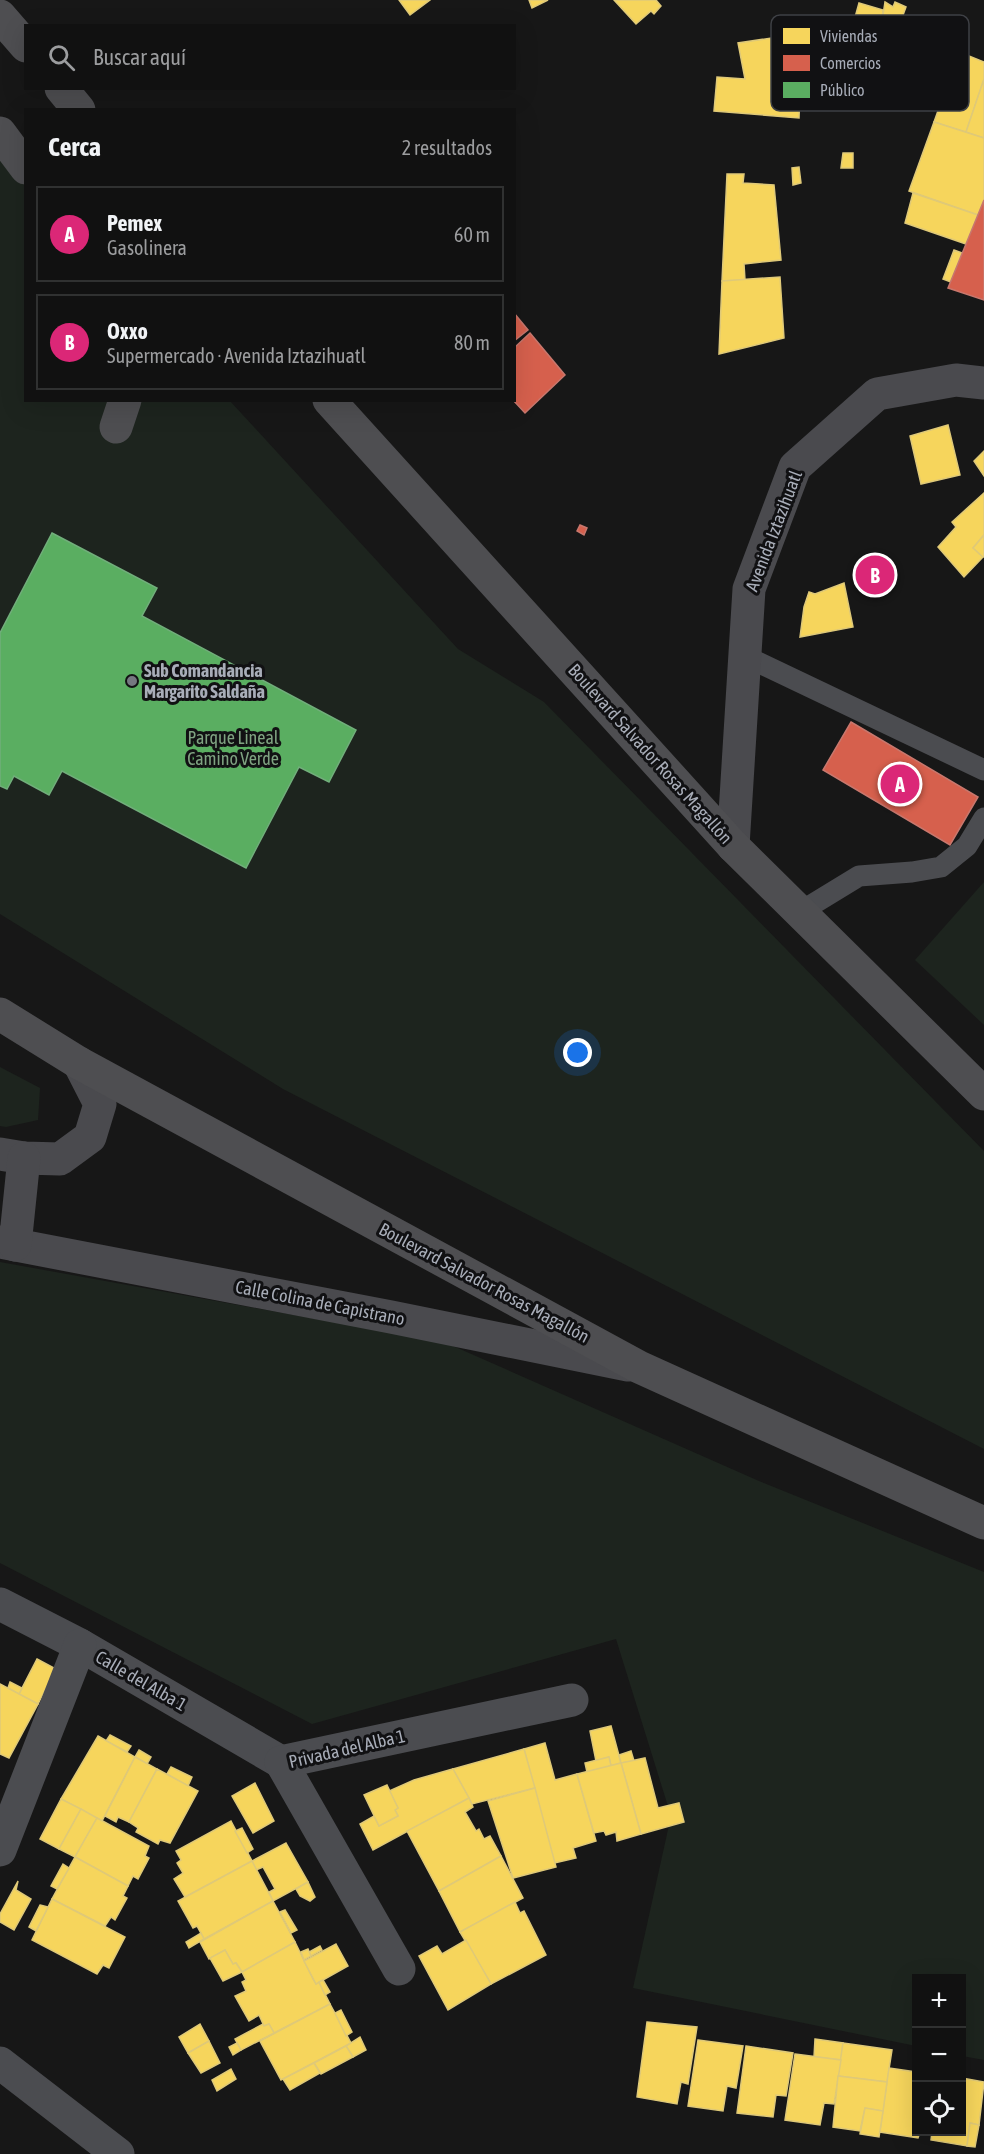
<!DOCTYPE html>
<html lang="es">
<head>
<meta charset="utf-8">
<style>
	body { margin:0; font-family:"Asap Condensed",sans-serif; background:#1a1a1a; color:#f1f3f6 }
	.controls { position:absolute; right:18px; bottom:18px; display:grid; overflow:hidden; border-radius:0px; box-shadow:0 6px 24px #0002 }
	.controls button { width:54px; height:54px; display:grid; place-items:center; padding:0; border:0; border-bottom:2px solid #303131; background:#111; color:#f1f3f6; font:30px sans-serif }
	.you { position:absolute; left:578px; top:1053px; width:21px; height:21px; margin:-15px; border:4px solid #fff; border-radius:50%; background:#1a73e8; box-shadow:0 0 0 9px #1a73e833 }
	.badge { display:grid; place-items:center; width:39px; height:39px; border-radius:50%; background:#db2777; color:#fff; font-size:20px; font-weight:700 }
	.pin { position:absolute; translate:-50% -50%; border:3px solid #fff; box-shadow:0 2px 6px #0006 }
	.list { margin:0; padding:0; list-style:none }
	h2 { display:flex; justify-content:space-between; align-items:center; height:78px; margin:0; padding:0 24px; font-size:26px }
	h2 small { font-size:20px; font-weight:400; color:#9c9d9f }
	.list li { display:grid; grid-template-columns:39px 1fr auto; gap:18px; align-items:center; box-sizing:border-box; height:96px; margin:0 12px 12px; padding:0 12px; border:2px solid #303131; border-radius:0px }
	.list b { display:block; font-size:22px; white-space:nowrap }
	.list p { margin:0; font-size:20px; white-space:nowrap; color:#9c9d9f }
	.list em { font-size:20px; font-style:normal; color:#9c9d9f }
	.icon { flex:none; width:33px; height:33px; fill:none; stroke:currentColor; stroke-width:2; stroke-linecap:round; stroke-linejoin:round }
	.map { position:relative; flex:none; width:984px; height:2154px; overflow:hidden }
	.search { position:absolute; background:#111; box-shadow:0 6px 24px #0002; left:24px; top:24px; width:492px; height:66px; display:flex; align-items:center; gap:15px; box-sizing:border-box; padding:0 21px; border-radius:0px; color:#9c9d9f; font-size:22px }
	.panel { position:absolute; background:#111; box-shadow:0 6px 24px #0002; left:24px; top:108px; width:492px; height:294px; border-radius:0px }
	.map>svg:first-child { display:block }
</style>
</head>
<body>
<div class="map">
<svg width="984" height="2154" viewBox="0 0 984 2154">
	<rect width="100%" height="100%" fill="#171717"/>
	<g fill="#1d241e">
		<polygon points="0,124 25,156 26,400 230,401 458,649 544,702 984,1151 984,1449 283,1089 0,914"/>
		<polygon points="984,882 984,1025 915,960"/>
		<polygon points="0,1067 40,1088 38,1120 6,1127 0,1126"/>
		<polygon points="0,1262 444,1342 759,1481 984,1572 984,2060 962,2056 962,1978 916,1978 916,2046 633,1988 671,1816 616,1639 312,1724 0,1563"/>
	</g>
	<g fill="#f6d55c" stroke="#dfc978" stroke-width="1.5">
		<polygon points="399,0 430,0 410,15"/>
		<polygon points="529,0 548,0 532,8"/>
		<polygon points="614,0 656,0 661,6 654,14 651,11 636,24"/>
		<polygon points="885,2 893,7 895,2 906,7 895,37 882,35 884,29 881,28"/>
		<polygon points="859,3 883,10 881,28 854,21"/>
		<polygon points="793,24 796,37 789,38 794,75 800,86 799,118 714,111 717,77 745,79 738,43 785,36 783,25"/>
		<polygon points="959,52 984,62 984,79 966,132 934,122"/>
		<polygon points="984,79 984,138 966,132"/>
		<polygon points="934,122 984,138 984,200 978,215 909,191"/>
		<polygon points="843,153 853,153 853,168 841,168"/>
		<polygon points="799,167 801,183 793,185 792,168"/>
		<polygon points="727,174 744,174 743,183 774,185 781,260 744,264 745,280 722,281"/>
		<polygon points="913,193 978,215 966,244 905,223"/>
		<polygon points="954,250 962,253 951,282 943,279"/>
		<polygon points="780,277 784,338 719,354 722,281"/>
		<polygon points="948,425 960,475 921,484 910,436"/>
		<polygon points="984,451 984,476 974,461"/>
		<polygon points="984,493 984,535 973,548 983,557 964,577 938,547 956,527 952,522"/>
		<polygon points="984,535 984,556 983,557 973,548"/>
		<polygon points="844,583 853,627 800,637 804,607 809,592 815,594"/>
		<polygon points="37,1659 56,1669 38,1704 19,1694"/>
		<polygon points="10,1682 22,1688 19,1694 8,1688"/>
		<polygon points="0,1684 38,1704 9,1758 0,1754"/>
		<polygon points="611,1726 621,1763 611,1766 609,1757 596,1761 590,1731"/>
		<polygon points="110,1735 131,1746 127,1752 106,1741"/>
		<polygon points="98,1736 135,1757 102,1821 61,1799"/>
		<polygon points="545,1743 555,1780 577,1774 596,1841 573,1848 576,1858 554,1863 524,1749"/>
		<polygon points="524,1749 535,1788 472,1804 453,1769"/>
		<polygon points="139,1750 151,1757 147,1764 135,1757"/>
		<polygon points="631,1751 634,1761 621,1763 619,1755"/>
		<polygon points="135,1757 157,1769 129,1822 118,1817 116,1822 105,1816"/>
		<polygon points="609,1757 611,1766 587,1772 585,1763"/>
		<polygon points="645,1758 658,1808 679,1803 684,1822 641,1834 621,1763"/>
		<polygon points="621,1763 641,1834 617,1841 616,1832 606,1835 604,1831 594,1833 577,1774"/>
		<polygon points="171,1767 192,1777 188,1786 167,1774"/>
		<polygon points="157,1769 198,1791 170,1843 160,1840 158,1844 136,1832 138,1828 129,1822"/>
		<polygon points="453,1769 469,1798 373,1850 360,1824 374,1816 379,1826 398,1816 395,1810 398,1808 389,1791 414,1780"/>
		<polygon points="255,1783 274,1821 253,1833 232,1796"/>
		<polygon points="387,1785 398,1808 395,1810 398,1816 379,1826 364,1795"/>
		<polygon points="535,1788 556,1867 513,1878 488,1801"/>
		<polygon points="469,1798 473,1807 465,1812 476,1831 479,1829 484,1839 490,1836 501,1856 439,1891 407,1831"/>
		<polygon points="61,1799 81,1809 59,1849 40,1839"/>
		<polygon points="81,1809 97,1818 75,1857 59,1849"/>
		<polygon points="97,1818 149,1846 145,1856 149,1858 138,1879 133,1876 128,1886 75,1857"/>
		<polygon points="231,1821 252,1861 185,1897 174,1879 183,1873 177,1863 181,1860 176,1851"/>
		<polygon points="242,1828 253,1849 247,1853 235,1831"/>
		<polygon points="286,1843 308,1882 273,1901 269,1892 275,1889 263,1867 256,1870 252,1861"/>
		<polygon points="501,1856 523,1898 460,1932 439,1891"/>
		<polygon points="75,1857 128,1886 123,1896 127,1898 115,1920 111,1917 105,1926 52,1899"/>
		<polygon points="252,1861 273,1901 204,1939 197,1926 193,1928 178,1901"/>
		<polygon points="63,1864 69,1868 57,1889 51,1886"/>
		<polygon points="18,1881 16,1890 31,1899 14,1930 0,1922 0,1914"/>
		<polygon points="308,1882 315,1897 310,1901 300,1896 296,1889"/>
		<polygon points="52,1899 125,1937 109,1968 103,1965 97,1974 32,1940"/>
		<polygon points="273,1901 295,1942 242,1972 236,1963 233,1964 225,1950 209,1959 200,1942"/>
		<polygon points="515,1902 520,1913 524,1911 546,1955 491,1984 460,1932"/>
		<polygon points="40,1905 48,1907 36,1931 29,1927"/>
		<polygon points="285,1910 297,1930 291,1933 280,1912"/>
		<polygon points="201,1933 204,1939 189,1948 186,1942"/>
		<polygon points="466,1940 491,1984 448,2010 419,1956 437,1946 442,1954"/>
		<polygon points="295,1942 313,1979 316,1984 319,1982 330,2004 274,2033 269,2024 264,2026 259,2015 249,2021 235,1996 246,1991 242,1982 246,1980 242,1972"/>
		<polygon points="336,1944 348,1966 316,1984 304,1961"/>
		<polygon points="320,1946 322,1950 311,1956 309,1952"/>
		<polygon points="308,1949 311,1956 304,1960 301,1952"/>
		<polygon points="225,1950 233,1964 236,1963 242,1972 223,1981 210,1958"/>
		<polygon points="323,1980 330,1992 325,1995 319,1982"/>
		<polygon points="330,2004 351,2043 281,2080 260,2041"/>
		<polygon points="341,2010 352,2032 346,2036 335,2013"/>
		<polygon points="647,2022 697,2027 688,2084 681,2082 677,2104 637,2097"/>
		<polygon points="200,2024 209,2041 188,2053 179,2037"/>
		<polygon points="263,2024 264,2026 269,2024 274,2033 241,2050 235,2039"/>
		<polygon points="360,2037 366,2050 353,2057 346,2046"/>
		<polygon points="815,2039 843,2043 841,2060 814,2057"/>
		<polygon points="698,2040 743,2046 736,2088 727,2086 723,2111 688,2106"/>
		<polygon points="209,2041 220,2063 201,2073 188,2053"/>
		<polygon points="237,2043 241,2050 233,2055 229,2047"/>
		<polygon points="843,2043 892,2050 887,2082 838,2076"/>
		<polygon points="346,2046 353,2057 321,2074 314,2063"/>
		<polygon points="746,2046 793,2053 786,2096 776,2095 773,2117 737,2113"/>
		<polygon points="795,2054 841,2060 834,2104 824,2103 820,2125 785,2120"/>
		<polygon points="314,2063 320,2073 290,2090 283,2079"/>
		<polygon points="889,2068 916,2072 916,2132 920,2132 918,2138 880,2132"/>
		<polygon points="231,2069 236,2079 217,2091 212,2080"/>
		<polygon points="838,2076 887,2082 883,2111 865,2108 860,2131 833,2127"/>
		<polygon points="962,2078 984,2082 979,2125 970,2123 967,2146 931,2140 932,2132 962,2132"/>
		<polygon points="865,2108 883,2111 879,2137 860,2134"/>
		<polygon points="970,2123 979,2125 975,2147 967,2146"/>
	</g>
	<g fill="#d6604d" stroke="#c8776d" stroke-width="1.5">
		<polygon points="984,200 984,300 948,288"/>
		<polygon points="514,313 528,330 514,341"/>
		<polygon points="530,333 565,375 525,413 513,400 514,348"/>
		<polygon points="580,525 587,528 584,535 577,531"/>
		<polygon points="851,722 978,797 950,845 823,770"/>
	</g>
	<polygon fill="#5aae61" stroke="#71ae7b" stroke-width="1.5" points="52,533 157,588 142,616 356,730 329,782 299,767 246,868 62,771 49,795 14,776 7,789 0,786 0,633"/>
	<g fill="none" stroke-linecap="round" stroke-linejoin="round">
		<g stroke="#4b4c50" stroke-width="21">
			<polyline points="745,656 984,770"/>
			<polyline points="800,912 859,876 912,872 941,867 967,846 984,818"/>
		</g>
		<g stroke="#4b4c50" stroke-width="33">
			<polyline points="0,1604 80,1645 281,1762"/>
			<polyline points="281,1762 572,1700"/>
			<polyline points="281,1762 399,1969"/>
			<polyline points="0,1850 80,1645"/>
			<polyline points="0,2063 118,2154"/>
		</g>
		<g stroke="#4a4a4e" stroke-width="33">
			<polyline points="733,846 749,589 795,467 877,394 956,380 984,383"/>
			<polyline points="0,1154 24,1158 60,1159 90,1137 100,1104 79,1063"/>
			<polyline points="0,1242 391,1317 628,1365"/>
			<polyline points="15,1245 24,1158"/>
		</g>
		<g stroke="#4e4e51" stroke-width="33">
			<polyline points="0,16 26,46"/>
			<polyline points="61,88 79,110"/>
			<polyline points="0,133 26,168"/>
			<polyline points="329,400 733,846 984,1094"/>
			<polyline points="116,427 125,400"/>
			<polyline points="0,1014 79,1063 639,1367 984,1523"/>
		</g>
	</g>
	<circle fill="#757880" stroke="#111113" stroke-width="2" cx="132" cy="681" r="6"/>
	<g text-anchor="middle" stroke-width="6" stroke-linejoin="round" paint-order="stroke">
		<g font-size="18" fill="#a8adb8" stroke="#111113">
			<text transform="translate(774 531) rotate(-69)" y="6">Avenida Iztazihuatl</text>
			<text transform="translate(650 754) rotate(48)" y="6">Boulevard Salvador Rosas Magallón</text>
			<text transform="translate(484 1283) rotate(28)" y="6">Boulevard Salvador Rosas Magallón</text>
			<text transform="translate(320 1303) rotate(11)" y="6">Calle Colina de Capistrano</text>
			<text transform="translate(141 1681) rotate(30)" y="6">Calle del Alba 1</text>
			<text transform="translate(347 1749) rotate(-13)" y="6">Privada del Alba 1</text>
		</g>
		<g font-size="18" font-weight="bold" fill="#a8adb8" stroke="#111113" text-anchor="start">
			<text x="144" y="677">Sub Comandancia<tspan x="144" dy="21">Margarito Saldaña</tspan></text>
		</g>
		<g font-size="18" fill="#7fa381" stroke="#111113">
			<text x="233" y="744">Parque Lineal<tspan x="233" dy="21">Camino Verde</tspan></text>
		</g>
	</g>
	<rect x="771" y="15" width="198" height="96" rx="9" fill="#111113" stroke="#3e4045" stroke-width="1.5"/>
	<rect x="783" y="28" width="27" height="16" fill="#f6d55c"/>
	<rect x="783" y="55" width="27" height="16" fill="#d6604d"/>
	<rect x="783" y="82" width="27" height="16" fill="#5aae61"/>
	<g font-size="16" fill="#a8adb8">
		<text x="820" y="42">Viviendas</text>
		<text x="820" y="69">Comercios</text>
		<text x="820" y="96">Público</text>
	</g>
</svg>
<div class="controls">
<button>+</button>
<button>−</button>
<button><svg class="icon" aria-label="locate" viewBox="0 0 24 24"><circle cx="12" cy="12" r="6"/><path d="M12 2v4M12 18v4M2 12h4M18 12h4"/></svg></button>
</div>
<div class="you"></div>
<div class="pin badge" style="left:900px;top:784px">A</div>
<div class="pin badge" style="left:875px;top:575px">B</div>
<div class="search"><svg class="icon" aria-label="search" viewBox="0 0 24 24"><circle cx="10" cy="10" r="6"/><path d="M15 15l6 6"/></svg>Buscar aquí</div>
<section class="panel">
<h2>Cerca<small>2 resultados</small></h2>
<ul class="list">
<li><span class="badge">A</span><div><b>Pemex</b><p>Gasolinera</p></div><em>60 m</em></li>
<li><span class="badge">B</span><div><b>Oxxo</b><p>Supermercado · Avenida Iztazihuatl</p></div><em>80 m</em></li>
</ul>
</section>
</div>
</body>
</html>
